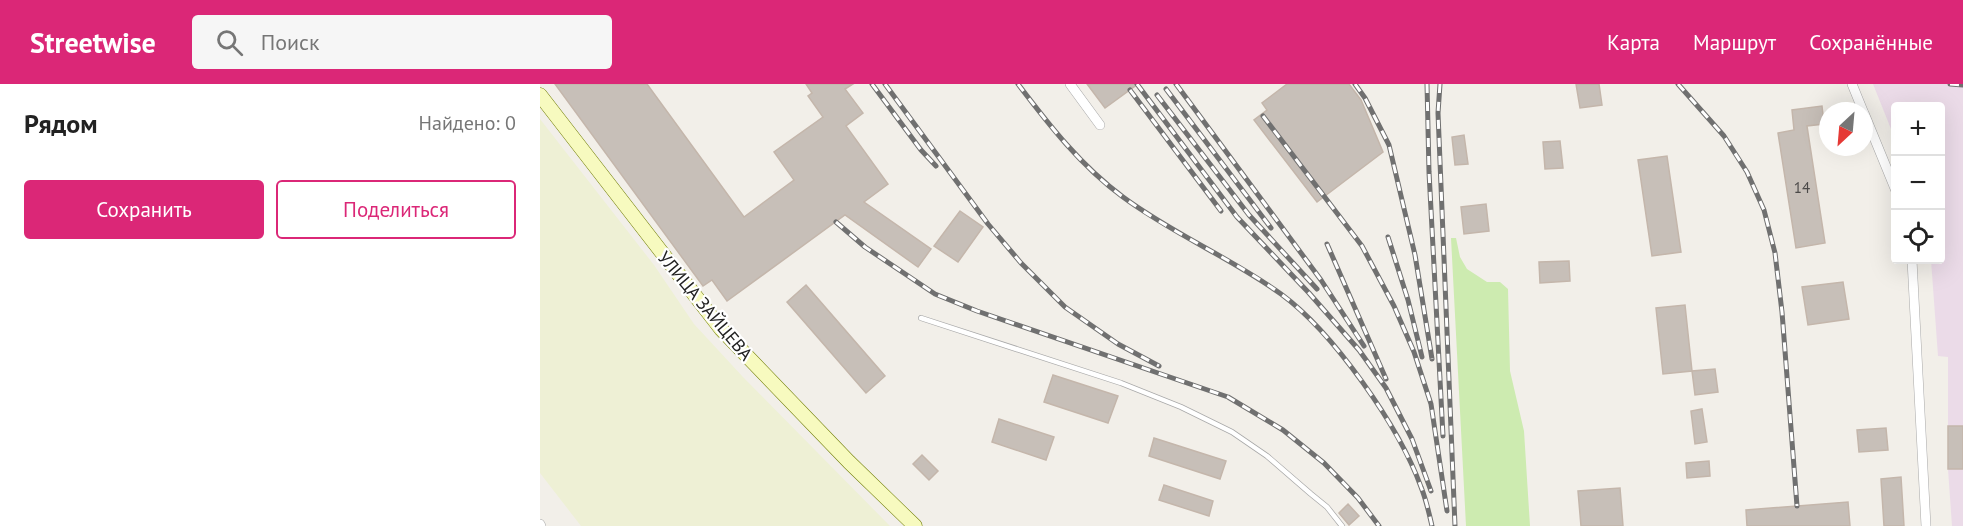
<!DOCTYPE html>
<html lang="ru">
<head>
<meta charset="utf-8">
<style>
	body { margin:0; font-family:"PT Sans",sans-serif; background:#f6f6f6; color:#222 }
	.controls { position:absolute; right:18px; top:18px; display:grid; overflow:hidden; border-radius:6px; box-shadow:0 6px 24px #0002 }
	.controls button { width:54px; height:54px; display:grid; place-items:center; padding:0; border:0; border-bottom:2px solid #e0e0e0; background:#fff; color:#222; font:30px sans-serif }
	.compass { position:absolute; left:1279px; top:18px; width:54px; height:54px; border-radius:50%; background:#fff; box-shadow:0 6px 24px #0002; rotate:206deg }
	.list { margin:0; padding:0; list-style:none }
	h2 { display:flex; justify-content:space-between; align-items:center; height:78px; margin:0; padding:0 24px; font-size:26px }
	h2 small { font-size:20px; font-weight:400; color:#767676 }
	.actions { display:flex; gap:12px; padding:18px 24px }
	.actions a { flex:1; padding:14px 0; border:2px solid #db2777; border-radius:6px; text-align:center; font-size:21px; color:#db2777 }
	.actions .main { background:#db2777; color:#fff }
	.icon { flex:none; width:33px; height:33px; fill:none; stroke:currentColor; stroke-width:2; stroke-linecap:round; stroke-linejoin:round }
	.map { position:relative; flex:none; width:1423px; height:442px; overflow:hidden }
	header { display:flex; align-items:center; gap:36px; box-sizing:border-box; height:84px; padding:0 30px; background:#db2777; color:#fff }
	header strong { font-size:28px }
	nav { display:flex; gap:33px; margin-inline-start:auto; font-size:21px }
	.search { width:420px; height:54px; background:#f6f6f6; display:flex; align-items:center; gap:15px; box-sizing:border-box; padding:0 21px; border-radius:6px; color:#767676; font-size:22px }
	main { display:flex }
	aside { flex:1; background:#fff }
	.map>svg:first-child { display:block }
</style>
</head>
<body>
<header>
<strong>Streetwise</strong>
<div class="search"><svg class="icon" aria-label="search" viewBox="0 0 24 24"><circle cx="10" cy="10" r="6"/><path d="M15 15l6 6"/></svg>Поиск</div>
<nav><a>Карта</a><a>Маршрут</a><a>Сохранённые</a></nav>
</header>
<main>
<aside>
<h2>Рядом<small>Найдено: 0</small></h2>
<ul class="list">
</ul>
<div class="actions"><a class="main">Сохранить</a><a>Поделиться</a></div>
</aside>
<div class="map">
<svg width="1423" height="442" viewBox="0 0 1423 442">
	<rect width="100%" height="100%" fill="#f2efe9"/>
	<polygon fill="#ebdbe8" points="1333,0 1423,0 1423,442 1412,442 1408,385 1408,273 1398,272 1391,176 1400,176 1400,22 1356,22 1355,55"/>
	<polygon fill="#eef0d5" points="0,35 114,181 154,240 203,293 350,442 41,442 0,389"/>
	<polygon fill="#cdebb0" points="911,154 916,154 920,173 927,185 947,198 960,198 968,205 970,287 984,347 990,442 926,442"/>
	<g fill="#c7bfb8" stroke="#c4b6ab" stroke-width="1.5">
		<polygon points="15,0 107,0 204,133 254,96 234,68 283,33 268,12 272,9 266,0 313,0 305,5 323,29 306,42 348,100 324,118 391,165 378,183 305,131 187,217 172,196 163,202"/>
		<polygon points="547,0 598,0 565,24"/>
		<polygon points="747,0 809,0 821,16 843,68 777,118 714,36 727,26 722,19"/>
		<polygon points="1036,0 1059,0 1062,21 1040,24"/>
		<polygon points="1282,22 1284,40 1267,42 1285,159 1256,164 1238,49 1254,46 1252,26"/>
		<polygon points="924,51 928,80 915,81 912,53"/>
		<polygon points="1020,57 1023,84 1005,85 1003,58"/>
		<polygon points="1127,72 1141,168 1112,172 1098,76"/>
		<polygon points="946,120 949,147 924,150 921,123"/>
		<polygon points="420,127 443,143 418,178 394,162"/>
		<polygon points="1029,177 1030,197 1000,199 999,178"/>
		<polygon points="1303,198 1309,235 1268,241 1262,203"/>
		<polygon points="266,201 345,292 326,309 247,218"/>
		<polygon points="1145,221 1152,287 1123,290 1116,224"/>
		<polygon points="1175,285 1178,308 1155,311 1152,287"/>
		<polygon points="513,291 578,312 568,339 504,318"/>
		<polygon points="1162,325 1167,358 1155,360 1151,327"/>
		<polygon points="459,335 514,353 506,376 452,358"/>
		<rect x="1408" y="342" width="15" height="43"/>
		<polygon points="1346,344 1348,366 1319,368 1317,346"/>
		<polygon points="614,354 686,377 680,395 609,372"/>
		<polygon points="382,371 398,387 389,396 373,380"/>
		<polygon points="1169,377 1170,392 1147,394 1146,379"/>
		<polygon points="1361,393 1364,442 1344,442 1341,395"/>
		<polygon points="624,401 673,417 669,432 619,416"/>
		<polygon points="1080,404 1083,442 1041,442 1038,407"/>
		<polygon points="1308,418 1310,442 1207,442 1206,426"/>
		<polygon points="808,420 819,432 809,441 799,429"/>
	</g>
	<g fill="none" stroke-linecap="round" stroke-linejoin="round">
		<g stroke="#a9a9a9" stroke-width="6">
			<polyline id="lane" points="381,234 581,299 641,323 692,348 727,372 771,410 787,423 802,442"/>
		</g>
		<g stroke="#a9a9a9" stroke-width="10">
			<g id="street">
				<polyline points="530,0 560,41"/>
				<polyline points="1312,0 1323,27"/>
				<polyline points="1324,29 1356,107"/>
				<polyline points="1372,176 1386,442"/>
				<polyline points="0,440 1,442"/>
			</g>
		</g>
		<g stroke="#707d05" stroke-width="15">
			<polyline id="secondary" points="0,11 181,245 309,378 375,442"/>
		</g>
		<use href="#lane" stroke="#fff" stroke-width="4.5"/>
		<use href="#street" stroke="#fff" stroke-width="9"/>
		<use href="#secondary" stroke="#f7fabf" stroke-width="14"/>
		<g stroke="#707070" stroke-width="5">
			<g id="rail">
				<polyline points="332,0 381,66 396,82"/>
				<polyline points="345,0 448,140 481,179 525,223 578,260 619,282"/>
				<path d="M 478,0 C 509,41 541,82 583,113 C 633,150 691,174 741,210 C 793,248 859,342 881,403 C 886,415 889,429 892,442"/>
				<polyline points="597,0 697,133 769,209 819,266 846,304 872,355 891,407"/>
				<polyline points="636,0 781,196 824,262"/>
				<polyline points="815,0 825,14 849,61 875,171 892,275"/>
				<polyline points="887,0 889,88 903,352"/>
				<polyline points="900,0 898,29 915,442"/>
				<polyline points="1138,0 1184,52 1207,88 1224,126 1235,169 1242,228 1257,422"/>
				<polyline points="1410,0 1423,1"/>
				<polyline points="626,5 731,144"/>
				<polyline points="590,6 681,127"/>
				<polyline points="617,11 709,131 777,205"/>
				<polyline points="723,32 822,162 854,222 874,268 891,320 907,427"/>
				<polyline points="296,138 325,163 395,210 437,227 688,313 743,346 784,379 818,414 839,442"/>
				<polyline points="848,153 868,216 882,273"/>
				<polyline points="787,160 846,295"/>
			</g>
		</g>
		<use href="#rail" stroke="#fff" stroke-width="3" stroke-dasharray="9" stroke-linecap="butt"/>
	</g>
	<g text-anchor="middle" stroke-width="4.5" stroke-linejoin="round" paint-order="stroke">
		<g font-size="15" fill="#4b4948">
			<text x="1262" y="109">14</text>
		</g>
		<g font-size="18" fill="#222" stroke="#fff">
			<text transform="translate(165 222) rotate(50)" y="6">УЛИЦА ЗАЙЦЕВА</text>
		</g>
	</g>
</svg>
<div class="controls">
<button>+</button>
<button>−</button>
<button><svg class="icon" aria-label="locate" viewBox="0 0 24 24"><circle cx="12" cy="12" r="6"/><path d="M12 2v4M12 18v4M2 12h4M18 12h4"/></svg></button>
</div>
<svg class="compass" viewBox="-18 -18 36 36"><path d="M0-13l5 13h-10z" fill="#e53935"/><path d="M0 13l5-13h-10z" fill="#767676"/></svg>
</div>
</main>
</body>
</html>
